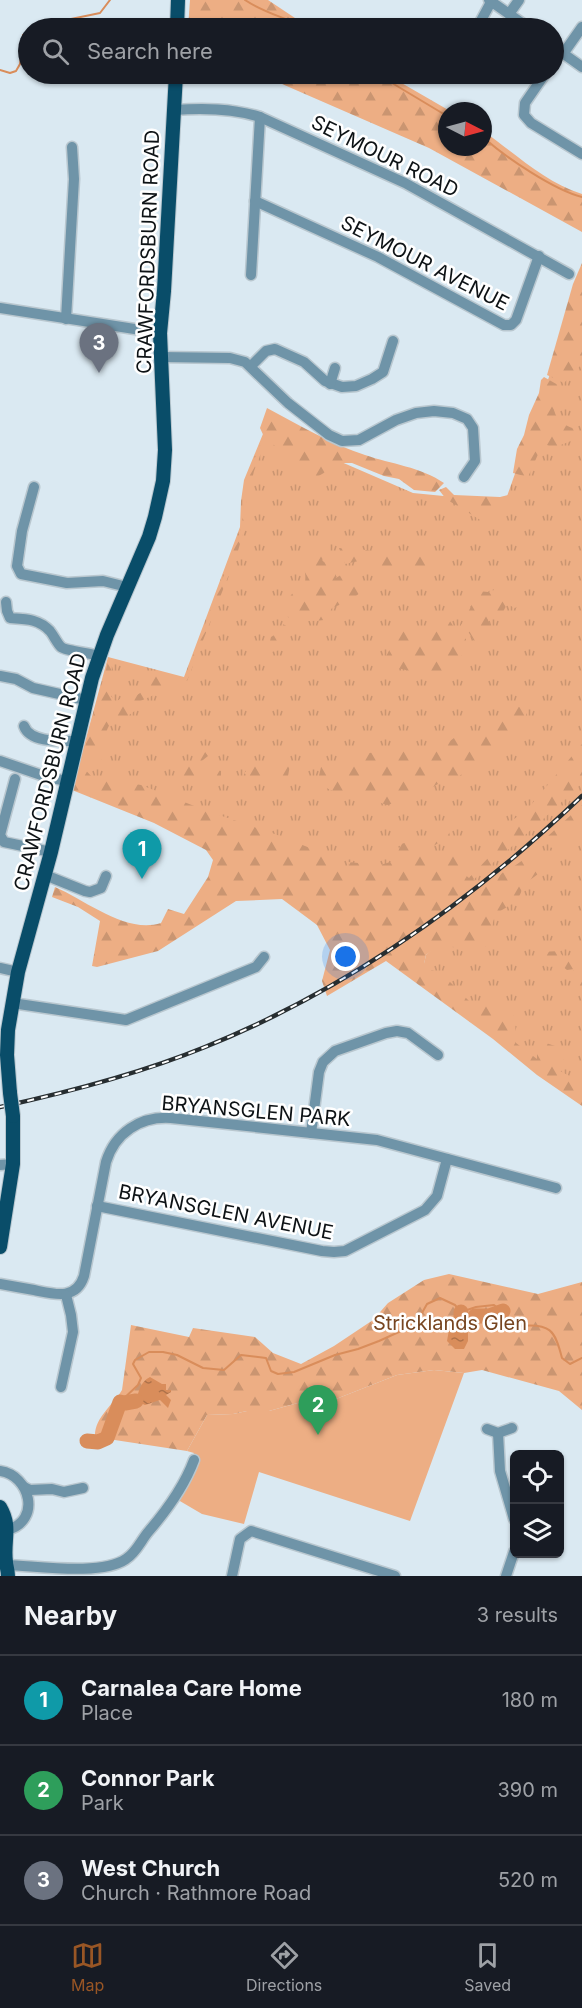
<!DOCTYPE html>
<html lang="en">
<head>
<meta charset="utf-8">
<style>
	body { margin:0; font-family:Inter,sans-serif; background:#242831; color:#f1f3f6 }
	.controls { position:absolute; right:18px; bottom:18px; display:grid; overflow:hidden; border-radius:9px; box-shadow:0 2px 4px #0004 }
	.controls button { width:54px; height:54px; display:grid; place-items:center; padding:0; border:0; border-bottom:2px solid #363941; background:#171b24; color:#f1f3f6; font:30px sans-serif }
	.compass { position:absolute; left:438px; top:102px; width:54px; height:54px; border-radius:50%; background:#171b24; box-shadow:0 2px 4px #0004; rotate:96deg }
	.you { position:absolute; left:346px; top:957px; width:21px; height:21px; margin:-15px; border:4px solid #fff; border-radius:50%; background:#1a73e8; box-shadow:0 0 0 9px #1a73e833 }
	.badge { display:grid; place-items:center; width:39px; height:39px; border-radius:50%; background:#995625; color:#fff; font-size:20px; font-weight:700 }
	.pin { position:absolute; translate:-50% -50px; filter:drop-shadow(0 2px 3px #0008) }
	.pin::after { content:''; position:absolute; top:32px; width:21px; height:18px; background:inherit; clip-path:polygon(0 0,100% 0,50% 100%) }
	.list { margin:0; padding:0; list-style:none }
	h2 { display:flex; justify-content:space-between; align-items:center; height:78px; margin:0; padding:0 24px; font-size:26px }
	h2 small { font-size:20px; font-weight:400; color:#9ea1a6 }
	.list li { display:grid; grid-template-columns:39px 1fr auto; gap:18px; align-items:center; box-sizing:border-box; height:90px; padding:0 24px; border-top:2px solid #363941 }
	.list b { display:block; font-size:22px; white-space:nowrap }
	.list p { margin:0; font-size:20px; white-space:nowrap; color:#9ea1a6 }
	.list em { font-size:20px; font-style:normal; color:#9ea1a6 }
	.icon { flex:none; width:33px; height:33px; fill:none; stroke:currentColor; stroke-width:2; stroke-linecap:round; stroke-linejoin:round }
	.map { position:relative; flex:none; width:582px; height:1576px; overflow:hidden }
	.search { position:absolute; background:#171b24; box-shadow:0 2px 4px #0004; left:18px; right:18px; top:18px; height:66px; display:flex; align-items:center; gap:15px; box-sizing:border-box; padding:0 21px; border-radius:33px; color:#9ea1a6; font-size:22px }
	.sheet { height:348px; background:#171b24 }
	nav { display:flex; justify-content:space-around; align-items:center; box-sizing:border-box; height:84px; border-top:2px solid #363941; background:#171b24; font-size:16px; color:#9ea1a6 }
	nav a { display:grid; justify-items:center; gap:3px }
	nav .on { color:#995625 }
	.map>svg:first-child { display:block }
</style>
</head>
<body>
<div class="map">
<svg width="582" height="1576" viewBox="0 0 582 1576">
	<defs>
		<pattern id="grass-tufts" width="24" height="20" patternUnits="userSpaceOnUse" patternTransform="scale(1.5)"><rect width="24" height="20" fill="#edae84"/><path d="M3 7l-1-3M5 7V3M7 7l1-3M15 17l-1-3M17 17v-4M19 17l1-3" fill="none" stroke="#ca9571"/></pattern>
		<pattern id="forest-firs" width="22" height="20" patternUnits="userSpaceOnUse" patternTransform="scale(1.5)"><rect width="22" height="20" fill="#edae84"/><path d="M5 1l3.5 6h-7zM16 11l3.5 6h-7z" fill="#ca9571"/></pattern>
		<pattern id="water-ripples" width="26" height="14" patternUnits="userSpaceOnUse" patternTransform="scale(1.5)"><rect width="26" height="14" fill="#d98d5b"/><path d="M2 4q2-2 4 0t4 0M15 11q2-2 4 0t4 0" fill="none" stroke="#ae724a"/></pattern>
	</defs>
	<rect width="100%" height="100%" fill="#dae9f2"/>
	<polygon fill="url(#grass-tufts)" points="582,283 582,1092 421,976 426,955 458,926 74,783 108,657 184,677 240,527 241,501 244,480 265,429 413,493 505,502"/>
	<g fill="url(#forest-firs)">
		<polygon points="190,0 268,0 310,28 188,28"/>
		<path d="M 259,74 L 386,74 L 450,111 L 447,111 L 447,147 L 483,147 L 483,131 C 515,153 544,182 582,194 L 582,232 L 429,148 Z"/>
		<polygon points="582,263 582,364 564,383 547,375 573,284"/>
		<path d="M 544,377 L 558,385 C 549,408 553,424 579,430 L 576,439 L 553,448 L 543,443 L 528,477 L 513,473 L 517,449 L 524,435 L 529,415 L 539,393 L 541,380 Z"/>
		<path d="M 267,408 C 299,425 331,444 365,455 C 391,464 421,467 444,483 L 435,492 L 414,490 L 399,479 L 384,476 L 352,463 L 335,463 C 324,475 316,479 301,479 L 285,451 L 266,441 L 260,428 Z"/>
		<polygon points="262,440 265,443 254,471 247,500 245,527 237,554 187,681 184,679 237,541 242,525 246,480"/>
		<polygon points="446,487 454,495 500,497 512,494 511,501 504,508 500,514 482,521 446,499 439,490"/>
		<path d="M 329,542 L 330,552 L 322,560 L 324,562 L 333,556 L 336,559 L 336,578 L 347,571 L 356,570 L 361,576 L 361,592 L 351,600 L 332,608 L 324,620 C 309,622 292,622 279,612 L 294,591 L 305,582 C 306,576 305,573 304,567 C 304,559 312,551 316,545 Z"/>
		<path d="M 339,548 L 367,550 L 377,553 L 375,560 C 382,558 388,554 394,553 C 402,552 436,559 443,563 L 430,566 L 392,566 L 365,572 L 363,560 L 345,564 Z"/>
		<path d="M 501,583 L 510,588 L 507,596 L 521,604 L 515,608 L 507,604 L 503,612 L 494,614 L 488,619 L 492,631 L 485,641 L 475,643 L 469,633 L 462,631 L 461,625 C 467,617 473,601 478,591 L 488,592 L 494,590 L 494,584 Z"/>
		<path d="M 448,618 L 457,632 L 466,639 L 464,654 L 455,660 L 452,668 L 456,670 L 450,676 L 432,679 L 423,672 L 417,675 C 405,669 399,666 386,672 L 379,666 C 388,656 392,646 393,633 L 410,628 L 421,638 L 436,625 L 440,619 Z"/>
		<polygon points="283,624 293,630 285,649 267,653 271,637 281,631"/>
		<path d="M 112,661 L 111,696 L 116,702 L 125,695 L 137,695 L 148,688 L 152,673 L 181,682 L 174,689 L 165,690 L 136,703 L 136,710 L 122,720 L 110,724 C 101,738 107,754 98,766 L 81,762 L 108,662 Z"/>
		<polygon points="514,705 528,710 521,728 506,740 494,763 441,782 417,797 387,805 357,795 335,792 320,785 318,780 321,767 350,761 364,754 397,748 430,751 439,749 454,738 487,731 491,720"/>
		<path d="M 582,744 L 582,783 L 540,822 L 473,880 L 491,883 L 511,865 L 513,867 L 530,855 L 541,858 L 542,871 L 522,886 C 522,902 506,906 495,915 L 486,947 L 467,946 L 466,950 L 475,953 L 473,956 L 453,947 L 441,949 L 430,952 L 426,955 L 424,964 L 428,969 L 441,973 L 475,1007 L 508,1003 L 515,1018 L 516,1043 L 537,1059 L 537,1040 L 561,1048 L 564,1059 L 553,1067 L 582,1083 L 582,1106 L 537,1075 L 493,1039 L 386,961 L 327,996 L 322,981 L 330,950 L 317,925 L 282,899 L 236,901 L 158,951 L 97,967 L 92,966 L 100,921 L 78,907 L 52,897 L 55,887 C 87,901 126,934 161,923 L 168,909 L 184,914 L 208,877 L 213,860 L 206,850 L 154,823 L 72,790 L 79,763 L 92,777 L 141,785 L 207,811 L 272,833 L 343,861 L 347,871 L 351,872 L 348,862 L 380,865 L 394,861 L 401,844 L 424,837 L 437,827 L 448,828 L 450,836 L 420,854 L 432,859 L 452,856 L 473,855 L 463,873 L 469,878 L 491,855 L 509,831 L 514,819 L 525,812 Z"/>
		<polygon points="203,749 208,756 198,764 199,767 209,767 221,771 221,777 195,781 179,775"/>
		<polygon points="276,763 290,765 288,776 255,782 244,773 253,765 268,764 273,770"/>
		<polygon points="582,805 582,830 573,833 560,850 549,847 548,836"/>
		<polygon points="559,951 564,958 574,953 579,959 582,959 582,987 575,983 572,976 574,969 567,970 562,966 548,967 539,960 541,952"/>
		<path d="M 449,1274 L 538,1294 L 582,1282 L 582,1410 L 559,1391 L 482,1370 L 464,1373 L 434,1370 L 397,1375 L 336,1399 L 312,1399 L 269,1411 L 247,1411 L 233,1414 L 207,1415 L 187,1451 L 95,1437 C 94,1418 113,1405 122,1390 L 131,1325 L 189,1337 L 193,1328 L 255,1337 L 273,1353 L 301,1364 L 334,1346 L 373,1320 L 388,1303 L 424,1280 Z"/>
	</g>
	<polygon fill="#edae84" points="434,1370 464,1373 410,1521 259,1472 244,1524 202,1514 173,1497 194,1453 187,1451 207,1415 233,1414 247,1411 269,1411 312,1399 336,1399 397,1375"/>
	<g fill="url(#water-ripples)">
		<polygon points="475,1316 468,1330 468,1341 464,1349 455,1349 447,1341 450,1324 454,1318"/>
		<path d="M 150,1377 L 162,1384 L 166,1384 L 166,1390 L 171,1390 L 171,1392 L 166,1395 L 171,1400 L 168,1408 L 160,1400 L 145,1405 L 136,1401 C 139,1391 140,1382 150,1377 Z"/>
	</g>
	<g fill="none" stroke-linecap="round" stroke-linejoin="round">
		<g stroke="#d98d5b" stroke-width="2">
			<path d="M 245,0 C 264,13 285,17 305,28"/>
			<polyline points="43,28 71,19 100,13 110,0"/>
			<polyline points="0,70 10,73 16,71 20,64 23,35 28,33"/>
			<polyline points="377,74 447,116"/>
			<path d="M 483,137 C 505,157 554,190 582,197"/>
			<path d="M 120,1402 L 138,1385 L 141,1378 L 133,1364 L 135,1360 L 149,1352 L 163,1352 L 177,1355 L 203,1368 L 224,1370 L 241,1355 L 266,1358 L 271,1371 L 278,1374 L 294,1372 L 335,1355 L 358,1349 L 379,1341 L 401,1331 L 418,1320 L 427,1304 L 440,1298 L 455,1305 L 461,1312 L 476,1307 L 494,1305 L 520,1326 C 550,1323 555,1330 562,1358 L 570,1364 L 582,1358"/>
		</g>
		<g stroke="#d98d5b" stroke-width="15">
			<polyline points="461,1312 461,1317"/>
			<polyline points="475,1316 489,1316 503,1311"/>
			<polyline points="87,1441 98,1442 107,1438 120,1402 125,1403 136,1401"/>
		</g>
		<g stroke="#b9c7cf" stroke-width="13">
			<g id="minor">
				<polyline points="489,0 529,28"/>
				<polyline points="509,14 519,0"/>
				<polyline points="477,28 491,2"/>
				<polyline points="554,47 582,67"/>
				<polyline points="563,54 582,27"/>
				<polyline points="545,74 525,103 524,115 531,123 582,154"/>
				<path d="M 174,110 C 203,108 232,108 260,117 L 405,183 L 569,274"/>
				<polyline points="255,201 378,257 504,325 511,325 516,320 539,256"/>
				<polyline points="251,275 260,117"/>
				<polyline points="0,308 160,333"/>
				<polyline points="66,319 74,179 72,147"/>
				<polyline points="161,357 230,358 245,362 288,403 329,435 342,441 359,440 396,420 416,413 434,411 453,413 467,419 473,428 475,461 464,477"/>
				<polyline points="251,366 266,351 275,349 304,362 325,381 342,387 356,386 372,379 383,372 393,341"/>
				<polyline points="330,384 335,368"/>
				<polyline points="34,487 22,531 17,566 21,574 67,583 103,581 127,587"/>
				<path d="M 6,602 L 7,611 L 10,618 C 26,619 39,619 50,631 C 54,636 57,643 61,647 C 66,651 90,653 99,656"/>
				<polyline points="0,676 16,679 33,688 86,700"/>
				<path d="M 24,726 C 30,743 61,741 76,741"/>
				<polyline points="0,761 47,777 67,781"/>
				<polyline points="15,779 0,835 4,842 51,852"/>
				<polyline points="45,875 85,891 90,892 101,888 106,876"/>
				<polyline points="0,968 18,972"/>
				<polyline points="12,1003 126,1020 256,967 264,957"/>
				<polyline points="311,1133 319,1072 323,1062 335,1051 386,1033 397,1031 408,1033 438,1055"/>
				<polyline points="0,1165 13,1164"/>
				<polyline points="97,1206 322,1251 334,1252 345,1251 425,1210 437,1196 447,1159"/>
				<path d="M 0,1284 C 11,1286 23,1288 34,1290 C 54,1294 76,1301 84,1276 L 106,1162 C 115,1133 140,1116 171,1118 L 377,1140 L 556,1188"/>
				<polyline points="61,1387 73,1332 71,1315 66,1295"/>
				<polyline points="487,1429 498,1433 512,1428"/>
				<polyline points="498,1433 500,1471 514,1519"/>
				<path d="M 0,1471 C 30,1475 42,1521 7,1530"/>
				<polyline points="24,1487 30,1490 52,1489 64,1492 83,1488"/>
				<path d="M 7,1565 C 38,1566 101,1576 126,1559 C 137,1552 141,1540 149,1531 C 167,1510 184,1487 194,1460"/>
				<polyline points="232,1576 240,1539 251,1531 395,1576"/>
				<polyline points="506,1576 514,1552"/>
			</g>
		</g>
		<g stroke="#b9c7cf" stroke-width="16">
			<g id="major">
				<polyline points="177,28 178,0"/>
				<polyline points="10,1093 7,1055 8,1030 18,972 51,852 92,678 107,635 149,537 155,517 163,481 165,450 160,333 164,291 176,74"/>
				<polyline points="0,1247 13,1164 13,1116"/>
				<path d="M 0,1507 C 12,1527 3,1541 6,1562 C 6,1566 8,1570 8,1576"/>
			</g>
		</g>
		<use href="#minor" stroke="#6f94a8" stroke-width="10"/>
		<use href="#major" stroke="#094d69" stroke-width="14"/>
		<g stroke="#272e31" stroke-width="4.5">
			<path id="rail" d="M 0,1107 C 69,1092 139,1074 205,1047 C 346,990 472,901 582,796"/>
		</g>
		<use href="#rail" stroke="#fff" stroke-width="2" stroke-dasharray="7" stroke-linecap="butt"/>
		<g stroke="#b9c7cf" stroke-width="16" stroke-linecap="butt">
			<polyline id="major-bridge" points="10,1093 13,1116"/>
		</g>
		<use href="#major-bridge" stroke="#094d69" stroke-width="14"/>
	</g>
	<g text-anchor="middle" stroke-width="5" stroke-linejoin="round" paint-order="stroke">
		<g font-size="20" fill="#0d1215" stroke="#fff">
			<text transform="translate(385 156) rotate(26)" y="7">SEYMOUR ROAD</text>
			<text transform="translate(148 252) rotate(-88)" y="7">CRAWFORDSBURN ROAD</text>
			<text transform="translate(425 263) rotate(27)" y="7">SEYMOUR AVENUE</text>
			<text transform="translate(50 772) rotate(-76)" y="7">CRAWFORDSBURN ROAD</text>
			<text transform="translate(256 1111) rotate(5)" y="7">BRYANSGLEN PARK</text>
			<text transform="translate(226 1212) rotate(11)" y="7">BRYANSGLEN AVENUE</text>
		</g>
		<g font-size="20" fill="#774520" stroke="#fff">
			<text x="450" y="1330">Stricklands Glen</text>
		</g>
	</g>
</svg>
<div class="controls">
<button><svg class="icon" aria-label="locate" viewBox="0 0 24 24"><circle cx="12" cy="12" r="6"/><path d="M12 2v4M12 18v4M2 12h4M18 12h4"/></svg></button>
<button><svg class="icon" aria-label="layers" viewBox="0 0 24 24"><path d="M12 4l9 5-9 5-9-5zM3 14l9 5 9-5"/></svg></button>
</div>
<svg class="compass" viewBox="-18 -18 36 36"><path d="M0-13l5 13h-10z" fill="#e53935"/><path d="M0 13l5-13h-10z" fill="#9ea1a6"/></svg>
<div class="you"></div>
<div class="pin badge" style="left:142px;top:879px;background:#0f9aa8">1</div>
<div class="pin badge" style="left:318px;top:1435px;background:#2e9e5b">2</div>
<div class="pin badge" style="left:99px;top:373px;background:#6b7280">3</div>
<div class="search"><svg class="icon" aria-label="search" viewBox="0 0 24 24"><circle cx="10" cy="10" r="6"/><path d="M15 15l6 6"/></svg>Search here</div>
</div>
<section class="sheet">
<h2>Nearby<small>3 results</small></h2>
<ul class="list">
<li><span class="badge" style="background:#0f9aa8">1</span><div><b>Carnalea Care Home</b><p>Place</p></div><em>180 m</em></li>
<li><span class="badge" style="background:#2e9e5b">2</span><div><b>Connor Park</b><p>Park</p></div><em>390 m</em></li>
<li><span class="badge" style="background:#6b7280">3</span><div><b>West Church</b><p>Church · Rathmore Road</p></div><em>520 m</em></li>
</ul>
</section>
<nav>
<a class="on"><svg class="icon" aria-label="map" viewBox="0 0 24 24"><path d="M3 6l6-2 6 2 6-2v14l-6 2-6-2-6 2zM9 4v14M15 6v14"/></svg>Map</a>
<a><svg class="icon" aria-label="directions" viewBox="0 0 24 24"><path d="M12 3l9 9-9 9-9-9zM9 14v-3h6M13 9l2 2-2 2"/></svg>Directions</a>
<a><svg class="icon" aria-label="saved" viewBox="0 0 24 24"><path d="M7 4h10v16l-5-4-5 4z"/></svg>Saved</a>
</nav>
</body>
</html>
